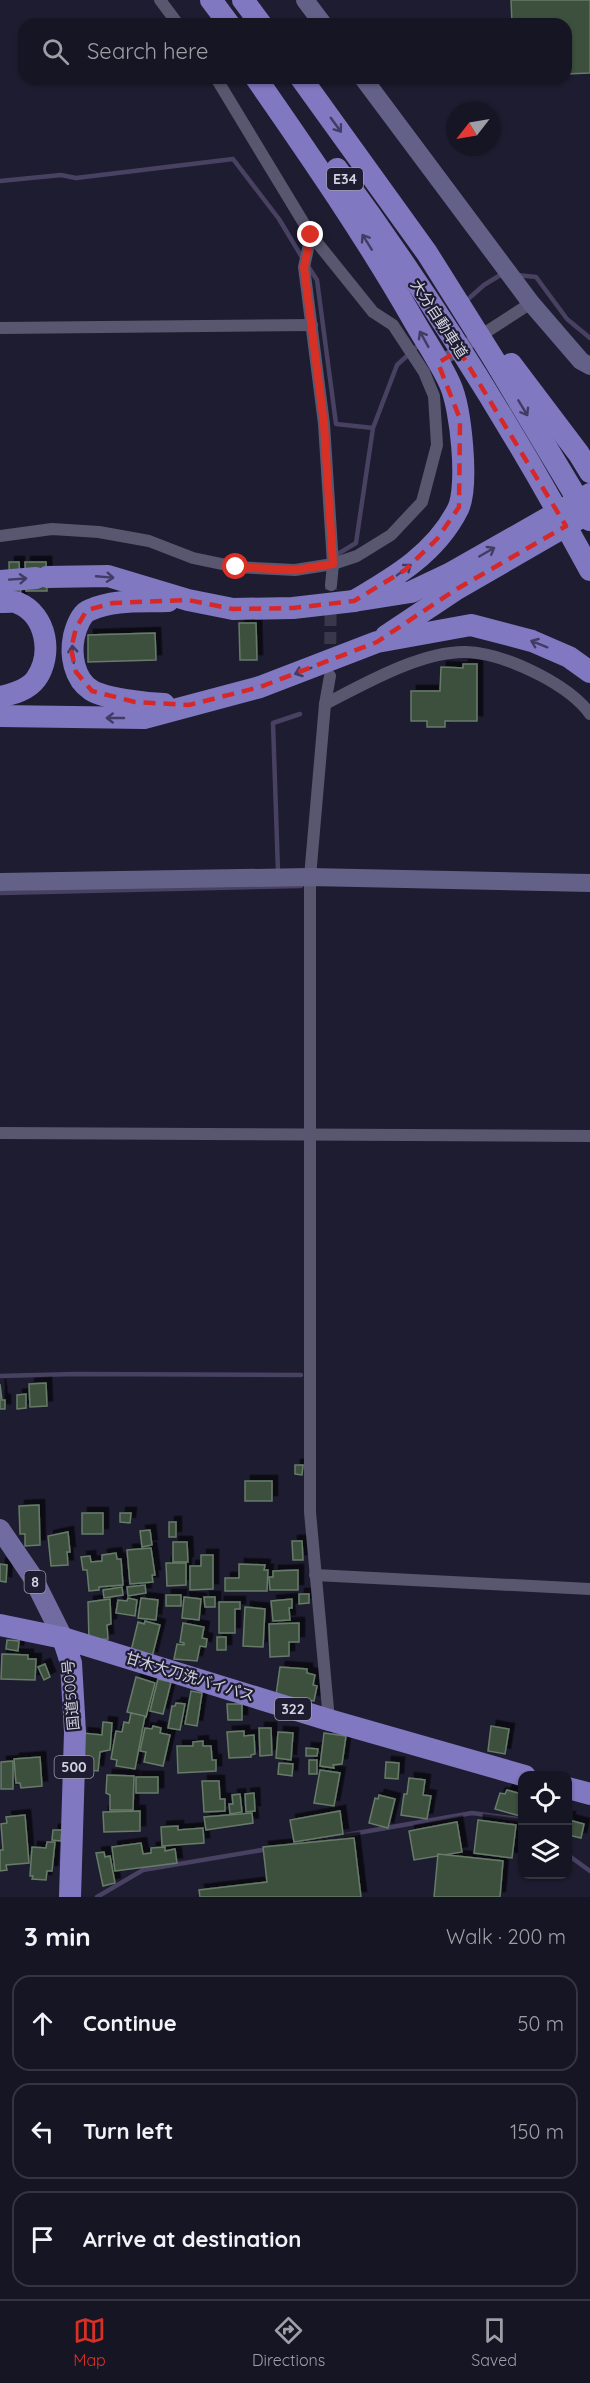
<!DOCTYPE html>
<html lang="en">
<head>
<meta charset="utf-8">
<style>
	body { margin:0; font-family:Quicksand,"Noto Sans JP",sans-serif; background:#1f1e2c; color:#f1f3f6 }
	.controls { position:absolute; right:18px; bottom:18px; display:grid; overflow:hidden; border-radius:12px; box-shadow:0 2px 4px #0004 }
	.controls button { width:54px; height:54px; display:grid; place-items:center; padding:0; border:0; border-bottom:2px solid #353441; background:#161524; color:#f1f3f6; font:30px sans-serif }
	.compass { position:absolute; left:446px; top:102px; width:54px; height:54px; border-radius:50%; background:#161524; box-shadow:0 2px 4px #0004; rotate:239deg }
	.stop { position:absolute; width:18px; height:18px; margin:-14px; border:4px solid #d93025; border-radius:50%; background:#fff }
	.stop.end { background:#d93025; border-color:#fff; box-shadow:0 2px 6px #0008 }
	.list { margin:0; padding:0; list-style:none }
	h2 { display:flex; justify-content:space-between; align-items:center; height:78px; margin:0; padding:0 24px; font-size:26px }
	h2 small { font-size:20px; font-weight:400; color:#9e9fa6 }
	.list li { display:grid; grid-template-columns:39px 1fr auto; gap:18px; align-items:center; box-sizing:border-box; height:96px; margin:0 12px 12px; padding:0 12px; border:2px solid #353441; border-radius:18px }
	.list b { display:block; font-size:22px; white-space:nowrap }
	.list em { font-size:20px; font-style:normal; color:#9e9fa6 }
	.icon { flex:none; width:33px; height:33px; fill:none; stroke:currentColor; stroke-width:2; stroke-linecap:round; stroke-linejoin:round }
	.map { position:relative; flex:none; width:590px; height:1897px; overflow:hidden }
	.search { position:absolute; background:#161524; box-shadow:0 2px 4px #0004; left:18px; right:18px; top:18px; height:66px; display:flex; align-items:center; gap:15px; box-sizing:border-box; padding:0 21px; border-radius:18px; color:#9e9fa6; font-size:22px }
	.sheet { height:402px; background:#161524 }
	nav { display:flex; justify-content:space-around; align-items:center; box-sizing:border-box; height:84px; border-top:2px solid #353441; background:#161524; font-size:16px; color:#9e9fa6 }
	nav a { display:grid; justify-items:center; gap:3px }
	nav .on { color:#d93025 }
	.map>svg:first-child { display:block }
</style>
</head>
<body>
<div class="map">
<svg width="590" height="1897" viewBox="0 0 590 1897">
	<defs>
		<filter id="shadow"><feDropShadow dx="5.5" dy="-5.5" stdDeviation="0" flood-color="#0009"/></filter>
	</defs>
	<rect width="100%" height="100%" fill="#1e1c30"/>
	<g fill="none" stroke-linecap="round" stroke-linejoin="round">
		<g stroke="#494161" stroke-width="4.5">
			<polyline points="0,181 61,175 76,178 233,159 279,219 303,259"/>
			<polyline points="308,266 317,280 336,424 373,428"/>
			<polyline points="517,275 536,277 567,319 590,338"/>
			<polyline points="466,301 484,285 502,274"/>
			<polyline points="336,555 356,543 373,428 397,365 420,344"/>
			<polyline points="278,872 273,723 300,714"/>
			<polyline points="0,893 301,886"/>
			<polyline points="0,1376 75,1374 301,1375"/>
			<polyline points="294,1844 472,1813 517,1819 522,1823"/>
			<polyline points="568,1855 590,1871"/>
			<polyline points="97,1897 143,1870 268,1849"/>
		</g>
	</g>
	<g fill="#3c503e" stroke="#667c68" stroke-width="1.5" filter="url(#shadow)">
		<polygon points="511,0 590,0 590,73 566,74 566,24 512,24"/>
		<polygon points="9,562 19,562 21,599 10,599"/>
		<polygon points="25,562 46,562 47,591 26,591"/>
		<polygon points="239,623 256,623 257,660 240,660"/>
		<polygon points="155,633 156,660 88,662 88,635"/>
		<polygon points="463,664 477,664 477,721 445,721 445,727 427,727 427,721 411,721 411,691 440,691 441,667 463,668"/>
		<polygon points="46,1383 47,1406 30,1407 29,1384"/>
		<polygon points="0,1384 2,1400 5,1400 5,1409 0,1409"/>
		<polygon points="26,1394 26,1408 17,1409 17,1395"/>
		<polygon points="295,1465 303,1465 302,1475 295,1474"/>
		<rect x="245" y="1481" width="27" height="20"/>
		<polygon points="39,1505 40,1545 25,1546 25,1534 20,1534 19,1506"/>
		<rect x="82" y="1513" width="21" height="21"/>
		<polygon points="120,1513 131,1513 130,1523 120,1522"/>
		<rect x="169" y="1522" width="7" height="15"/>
		<polygon points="150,1530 152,1545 142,1547 140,1531"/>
		<polygon points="68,1532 70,1552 67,1552 68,1565 51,1566 48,1536"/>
		<polygon points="292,1541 302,1541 303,1560 293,1560"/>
		<polygon points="173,1542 187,1542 188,1562 173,1562"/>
		<polygon points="151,1548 155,1575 152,1575 153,1582 130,1584 127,1550"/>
		<polygon points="116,1553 117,1559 121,1559 123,1585 99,1587 99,1590 89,1591 87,1570 83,1570 81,1557 90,1556 91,1562 102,1561 102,1555"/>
		<polygon points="201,1555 213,1555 213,1589 190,1590 190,1566 201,1566"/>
		<polygon points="166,1563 186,1563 186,1585 167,1586"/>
		<polygon points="0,1564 7,1565 6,1582 0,1581"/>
		<polygon points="239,1564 265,1565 264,1570 268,1570 267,1591 225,1591 225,1578 239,1578"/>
		<polygon points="298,1570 298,1590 270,1590 269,1577 273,1577 273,1571"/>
		<polygon points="145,1585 146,1593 128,1596 127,1587"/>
		<polygon points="122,1587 123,1595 104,1598 103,1590"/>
		<polygon points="299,1594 309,1594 309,1603 299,1604"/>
		<rect x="166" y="1595" width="15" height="11"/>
		<polygon points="184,1597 201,1599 199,1620 182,1618"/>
		<polygon points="204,1597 215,1597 215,1607 205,1607"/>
		<polygon points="128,1598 137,1600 135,1616 116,1613 118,1600 127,1601"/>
		<polygon points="141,1598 158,1600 156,1620 138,1618"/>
		<polygon points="110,1599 111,1624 107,1625 108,1639 89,1640 88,1602"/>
		<polygon points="292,1599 292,1608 289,1608 290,1620 273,1621 271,1601"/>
		<polygon points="219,1602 240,1602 240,1609 235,1609 235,1633 219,1633"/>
		<polygon points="245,1607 265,1609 263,1647 243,1646"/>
		<polygon points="145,1621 160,1625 152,1657 131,1651 138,1622 144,1624"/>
		<polygon points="183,1623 204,1627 202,1638 207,1639 206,1647 200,1646 197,1661 174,1659 177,1644 184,1645 184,1643 180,1642"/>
		<polygon points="299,1623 299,1642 289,1642 289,1656 270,1657 269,1624"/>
		<rect x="217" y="1637" width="9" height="13"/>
		<polygon points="7,1640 19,1641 18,1651 6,1649"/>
		<polygon points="2,1654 28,1655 28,1659 36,1659 35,1680 1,1679"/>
		<polygon points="45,1664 50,1677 44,1680 38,1667"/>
		<polygon points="280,1667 307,1669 307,1673 315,1675 313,1685 317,1686 314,1701 276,1695"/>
		<polygon points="136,1677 155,1683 146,1717 127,1712"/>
		<polygon points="158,1679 171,1682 163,1714 150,1711"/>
		<polygon points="191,1691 202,1693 197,1726 185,1724"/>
		<polygon points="176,1703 185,1704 180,1730 168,1728 172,1706 175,1706"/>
		<polygon points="227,1704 242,1704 242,1720 228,1720"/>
		<polygon points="131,1713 145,1716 135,1769 116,1766 117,1760 111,1759 116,1731 122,1732 124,1722 129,1723"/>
		<polygon points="103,1722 112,1723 110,1750 100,1752 98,1771 80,1769 83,1733 102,1735"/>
		<polygon points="153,1726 161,1728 160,1733 170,1735 163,1766 144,1762 146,1752 140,1751 145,1728 152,1729"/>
		<polygon points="491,1726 509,1729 505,1754 488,1751"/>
		<polygon points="259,1728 271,1728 272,1755 260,1756"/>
		<polygon points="244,1731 244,1736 254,1735 255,1754 251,1755 251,1757 229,1758 227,1732"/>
		<polygon points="278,1732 293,1733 291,1760 276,1758"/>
		<polygon points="324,1733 346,1736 342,1764 333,1765 334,1768 320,1766"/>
		<polygon points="203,1741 203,1746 211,1746 212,1760 216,1760 216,1771 178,1773 177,1746 193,1746 193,1742"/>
		<polygon points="306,1748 318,1749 317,1756 306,1756"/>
		<polygon points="40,1757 42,1786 21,1788 20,1783 16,1783 14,1759"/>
		<rect x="309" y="1760" width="8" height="14"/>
		<polygon points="13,1761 13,1789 1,1789 1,1762"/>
		<polygon points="386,1762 399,1763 398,1779 385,1778"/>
		<polygon points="279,1763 293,1764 292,1776 278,1774"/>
		<polygon points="320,1770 340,1773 334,1806 314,1803"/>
		<polygon points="107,1775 134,1776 133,1810 110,1810 110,1795 106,1793"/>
		<rect x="136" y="1777" width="22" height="16"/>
		<polygon points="409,1778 425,1780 423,1795 431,1796 427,1819 401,1815 404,1794 407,1794"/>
		<polygon points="202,1781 219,1781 220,1799 225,1799 225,1811 204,1812"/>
		<polygon points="507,1790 522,1794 520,1816 495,1809 500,1793 505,1794"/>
		<polygon points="254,1793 255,1811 246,1812 245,1794"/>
		<polygon points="240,1794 242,1812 230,1814 229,1804 233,1804 232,1795"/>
		<polygon points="379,1795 395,1799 388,1828 369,1823 375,1798 378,1799"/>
		<polygon points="140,1811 140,1831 104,1832 103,1812"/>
		<polygon points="340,1811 343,1834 294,1842 290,1820"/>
		<polygon points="252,1813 253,1823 206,1830 204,1817"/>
		<polygon points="25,1815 29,1863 6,1865 7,1870 0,1871 0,1850 3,1850 1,1824 7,1823 6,1817"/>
		<polygon points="568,1817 570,1817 569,1820 584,1824 581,1838 568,1835"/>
		<polygon points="478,1820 516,1825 512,1858 474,1853"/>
		<polygon points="457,1822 462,1852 414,1860 409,1831"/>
		<polygon points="178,1826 178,1830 203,1828 204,1843 162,1846 161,1827"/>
		<polygon points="53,1830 62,1830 61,1841 52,1840"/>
		<polygon points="354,1838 361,1897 200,1897 199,1890 267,1882 263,1847"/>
		<polygon points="47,1842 55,1842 52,1871 47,1871 46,1880 32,1879 33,1876 30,1876 32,1847 46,1848"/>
		<polygon points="141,1843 143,1854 151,1853 151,1848 165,1847 165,1851 175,1849 177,1863 115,1871 112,1847"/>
		<polygon points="104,1852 105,1857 110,1856 115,1883 103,1886 96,1853"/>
		<polygon points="438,1854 503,1861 500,1897 434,1897"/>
	</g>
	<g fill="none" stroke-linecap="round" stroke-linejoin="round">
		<polyline stroke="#39374a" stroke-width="12" stroke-dasharray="12 6" stroke-linecap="butt" points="330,662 331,585"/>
		<g stroke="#58576f" stroke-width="12">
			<polyline points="160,0 178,24"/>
			<polyline points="311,235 304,267 324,424 333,564 331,585"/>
			<polyline points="0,328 312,325"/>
			<polyline points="435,365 531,303"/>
			<polyline points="0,536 52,529 99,532 149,541 193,558 236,567 295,570 333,564 357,556 391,535 422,502 437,445 434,396 424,372 393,325 373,312 311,235 216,78"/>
			<path d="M 325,704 C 364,684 421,651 466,652 C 492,653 517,663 540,675 C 559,685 578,697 590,714"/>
			<polyline points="0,1133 590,1136"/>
			<polyline points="315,1575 590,1589"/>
			<polyline points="329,1720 310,1512 310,877 325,704 330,676"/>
		</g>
		<g stroke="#646188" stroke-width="18">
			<polyline points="305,0 323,24"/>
			<polyline points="363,78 531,303 581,361 590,366"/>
			<polyline points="0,882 310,877 590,883"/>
		</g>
		<polyline stroke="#706ba0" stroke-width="20" points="0,1529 32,1576 63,1638"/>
		<g stroke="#8078c1" stroke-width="22">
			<polyline points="211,0 229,24"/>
			<polyline points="243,0 261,24"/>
			<path d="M 256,78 C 311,157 366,237 414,321 C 426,342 440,362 450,384 C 461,408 469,486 458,509 C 436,553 395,577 354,601"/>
			<polyline points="301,78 427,253 493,358 590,520"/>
			<path d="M 337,169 C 430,295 515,432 590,570"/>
			<polyline points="511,364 579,454 590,472"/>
			<polyline points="47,577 108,576 188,600 233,609 293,608 354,601 411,592 449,574 590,494"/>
			<polyline points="0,581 36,578"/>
			<path d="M 0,602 C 5,602 14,601 18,603 C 47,615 53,655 36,679 C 28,690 13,694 0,697"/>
			<polyline points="386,636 455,590 578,519"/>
			<path d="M 164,704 C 147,703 105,699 91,690 C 74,679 70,655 74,636 C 76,628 81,613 90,610 C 114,599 142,602 168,601"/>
			<polyline points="0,716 144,718 260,687 377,642 471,625 532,641 569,657 590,672"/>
			<polyline points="0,1625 63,1638 329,1720 525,1776"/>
			<polyline points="63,1638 71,1663 75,1732 70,1897"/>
			<polyline points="568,1788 590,1794"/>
		</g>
	</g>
	<defs><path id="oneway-shaft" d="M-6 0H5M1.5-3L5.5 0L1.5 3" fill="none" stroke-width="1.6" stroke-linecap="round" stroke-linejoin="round" transform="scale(1.5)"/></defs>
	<g stroke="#403c63">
		<use href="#oneway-shaft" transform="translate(336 125) rotate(54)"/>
		<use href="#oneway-shaft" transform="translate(367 242) rotate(-122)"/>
		<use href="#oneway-shaft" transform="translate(424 339) rotate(-119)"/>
		<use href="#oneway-shaft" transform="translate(523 408) rotate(59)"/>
		<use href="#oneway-shaft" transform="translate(487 552) rotate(-30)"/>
		<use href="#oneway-shaft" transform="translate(404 570) rotate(-37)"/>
		<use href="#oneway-shaft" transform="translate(105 577) rotate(5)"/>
		<use href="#oneway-shaft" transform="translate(18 579) rotate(-4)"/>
		<use href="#oneway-shaft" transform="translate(539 644) rotate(-158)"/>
		<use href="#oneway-shaft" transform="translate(73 654) rotate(-95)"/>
		<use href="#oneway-shaft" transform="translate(303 671) rotate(159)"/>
		<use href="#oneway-shaft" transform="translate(115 718) rotate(-180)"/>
	</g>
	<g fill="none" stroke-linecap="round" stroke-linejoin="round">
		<polyline stroke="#d93025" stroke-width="8" points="236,567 295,570 333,564 324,424 304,267 311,235"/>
	</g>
	<path fill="none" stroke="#d62828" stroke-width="4.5" stroke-dasharray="12 8" stroke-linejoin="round" d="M 459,350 L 566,526 L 455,590 L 377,642 L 260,687 L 189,705 L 135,702 L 92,691 L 76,672 L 71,649 L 76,628 L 87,610 L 113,603 L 188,600 L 233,609 L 293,608 L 354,601 L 405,570 L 437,539 L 459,507 L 460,419 L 438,363 Z"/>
	<g text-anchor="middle" stroke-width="4.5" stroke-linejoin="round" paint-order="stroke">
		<g fill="#1e1c30" stroke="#9c9bab" stroke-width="1.5">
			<rect x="327" y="168" width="36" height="22" rx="4.5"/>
			<rect x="24.5" y="1571" width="21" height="22" rx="4.5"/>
			<rect x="275" y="1698" width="36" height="22" rx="4.5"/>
			<rect x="54.5" y="1756" width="39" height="22" rx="4.5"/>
		</g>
		<g font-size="14" font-weight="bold" fill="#d2d2e0">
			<text x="345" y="184">E34</text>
			<text x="35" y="1587">8</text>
			<text x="293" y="1714">322</text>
			<text x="74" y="1772">500</text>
		</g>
		<g font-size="15" fill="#d2d2e0" stroke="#1e1c30">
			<text transform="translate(439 319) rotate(57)" y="5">大分自動車道</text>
			<text transform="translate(190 1677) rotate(17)" y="5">甘木大刀洗バイパス</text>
			<text transform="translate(71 1695) rotate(-95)" y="5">国道500号</text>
		</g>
	</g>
</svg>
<div class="controls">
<button><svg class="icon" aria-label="locate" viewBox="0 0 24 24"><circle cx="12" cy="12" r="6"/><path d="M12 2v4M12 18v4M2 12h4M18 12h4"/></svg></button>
<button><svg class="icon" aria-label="layers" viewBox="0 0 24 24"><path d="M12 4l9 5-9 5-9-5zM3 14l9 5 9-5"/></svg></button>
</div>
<svg class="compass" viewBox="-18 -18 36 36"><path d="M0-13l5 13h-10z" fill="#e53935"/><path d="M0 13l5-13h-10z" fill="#9e9fa6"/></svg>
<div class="stop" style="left:236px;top:567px"></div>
<div class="stop end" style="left:311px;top:235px"></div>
<div class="search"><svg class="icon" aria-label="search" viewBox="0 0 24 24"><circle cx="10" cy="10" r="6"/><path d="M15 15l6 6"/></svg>Search here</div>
</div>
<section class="sheet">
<h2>3 min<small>Walk · 200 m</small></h2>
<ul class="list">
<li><svg class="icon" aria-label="ahead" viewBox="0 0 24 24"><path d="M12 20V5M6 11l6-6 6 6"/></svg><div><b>Continue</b></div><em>50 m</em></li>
<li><svg class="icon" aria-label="left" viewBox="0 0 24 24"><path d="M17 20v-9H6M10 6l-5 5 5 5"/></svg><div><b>Turn left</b></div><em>150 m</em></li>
<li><svg class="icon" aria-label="arrive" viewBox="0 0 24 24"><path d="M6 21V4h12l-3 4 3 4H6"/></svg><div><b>Arrive at destination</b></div></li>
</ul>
</section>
<nav>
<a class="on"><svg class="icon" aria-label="map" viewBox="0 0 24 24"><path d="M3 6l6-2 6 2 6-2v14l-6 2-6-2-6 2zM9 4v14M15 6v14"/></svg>Map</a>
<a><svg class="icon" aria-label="directions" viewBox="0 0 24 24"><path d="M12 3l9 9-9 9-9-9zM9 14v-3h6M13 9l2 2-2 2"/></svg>Directions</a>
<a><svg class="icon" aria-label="saved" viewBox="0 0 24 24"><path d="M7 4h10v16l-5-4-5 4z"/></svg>Saved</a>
</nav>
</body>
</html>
